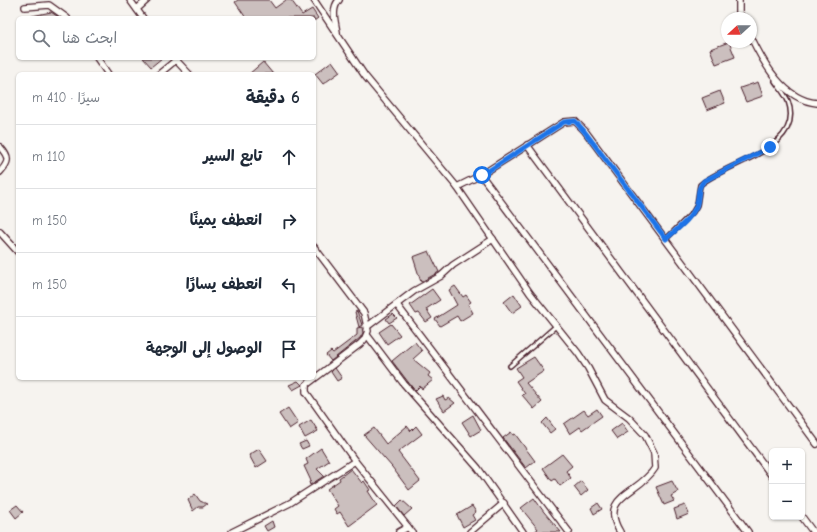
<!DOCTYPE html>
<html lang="ar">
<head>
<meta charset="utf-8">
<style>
	body { margin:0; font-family:"Comic Neue","Playpen Sans Arabic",sans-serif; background:#f6f6f7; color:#1f2937; direction:rtl }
	.controls { position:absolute; right:12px; bottom:12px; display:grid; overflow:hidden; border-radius:6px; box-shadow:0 1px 3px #0004 }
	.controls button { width:36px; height:36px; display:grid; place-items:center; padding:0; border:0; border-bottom:1px solid #e0e1e3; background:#fff; color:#1f2937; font:20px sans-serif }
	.compass { position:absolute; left:721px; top:12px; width:36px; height:36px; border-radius:50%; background:#fff; box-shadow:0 1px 3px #0004; rotate:249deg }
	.stop { position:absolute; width:12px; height:12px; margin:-9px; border:3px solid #1a73e8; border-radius:50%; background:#fff }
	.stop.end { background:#1a73e8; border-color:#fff; box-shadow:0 1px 4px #0008 }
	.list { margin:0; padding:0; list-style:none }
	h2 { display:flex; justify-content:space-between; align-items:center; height:52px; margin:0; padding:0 16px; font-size:17px }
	h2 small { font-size:13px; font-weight:400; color:#747a83 }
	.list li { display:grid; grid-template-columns:26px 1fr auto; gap:12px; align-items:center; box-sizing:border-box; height:64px; padding:0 16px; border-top:1px solid #e0e1e3 }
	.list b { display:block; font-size:15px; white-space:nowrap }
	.list em { font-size:13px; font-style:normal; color:#747a83 }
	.icon { flex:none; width:22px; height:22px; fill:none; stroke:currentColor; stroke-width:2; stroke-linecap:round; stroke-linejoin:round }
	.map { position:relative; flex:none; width:817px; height:532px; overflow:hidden; direction:ltr }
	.search { position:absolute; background:#fff; box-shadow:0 1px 3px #0004; left:16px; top:16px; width:300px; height:44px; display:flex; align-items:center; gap:10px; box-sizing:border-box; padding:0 14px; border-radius:6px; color:#747a83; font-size:15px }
	.panel { position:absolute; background:#fff; box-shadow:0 1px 3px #0004; left:16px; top:72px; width:300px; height:308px; border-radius:6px; direction:rtl }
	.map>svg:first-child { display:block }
</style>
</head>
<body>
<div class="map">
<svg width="817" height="532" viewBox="0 0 817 532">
	<rect width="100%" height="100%" fill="#f6f3ef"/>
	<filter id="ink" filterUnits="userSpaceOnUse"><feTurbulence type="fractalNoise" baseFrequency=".025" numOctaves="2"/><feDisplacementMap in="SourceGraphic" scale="8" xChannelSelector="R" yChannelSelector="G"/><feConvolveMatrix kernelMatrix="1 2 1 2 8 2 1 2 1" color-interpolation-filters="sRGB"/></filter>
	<g filter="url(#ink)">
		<g fill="#cbbfbe" stroke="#4a1f2b">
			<polygon points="238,0 269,0 275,8 286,0 291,0 302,15 312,9 318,18 314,21 314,18 246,18 235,2"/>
			<polygon points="51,12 60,18 32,18 32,16"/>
			<polygon points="729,42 735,57 716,64 710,49"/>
			<polygon points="143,58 162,58 151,67"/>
			<polygon points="332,61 340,72 323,84 315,74"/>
			<polygon points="263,62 273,74 249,74"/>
			<polygon points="758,82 763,96 746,102 740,88"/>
			<polygon points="720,91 725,103 707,110 702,98"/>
			<polygon points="429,251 439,272 421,282 413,257"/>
			<polygon points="455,286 463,297 466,295 471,302 468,304 473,313 460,321 457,316 440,326 435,319 457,305 449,290"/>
			<polygon points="432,289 440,300 426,309 432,318 426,322 419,313 416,314 410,305"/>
			<polygon points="514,294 522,306 512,313 504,302"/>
			<polygon points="357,311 362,325 359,327 355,312"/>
			<polygon points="393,314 397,318 389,323 386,319"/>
			<polygon points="391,324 400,335 387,344 379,332"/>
			<polygon points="362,327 363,333 360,338 331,361 326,355 331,351 333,353 357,335 357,328"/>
			<polygon points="415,342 422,351 413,359 430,373 428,376 433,380 422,389 420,386 415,391 392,361"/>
			<polygon points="534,357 544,371 526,383 542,402 534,409 522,395 525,394 516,381 522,377 516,368"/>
			<polygon points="335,368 342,378 337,381 331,372"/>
			<polygon points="298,381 302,385 293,390 289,385"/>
			<polygon points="443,396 445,400 449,398 455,403 444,411 436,399"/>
			<polygon points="288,408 298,423 289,429 279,414"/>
			<polygon points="597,409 602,416 582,430 580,427 570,434 564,424 584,410 588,415"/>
			<polygon points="473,415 481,430 471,436 462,422"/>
			<polygon points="547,418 555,429 550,433 542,423"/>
			<polygon points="311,420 318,431 305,438 299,427"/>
			<polygon points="622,423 628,432 617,439 611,431"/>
			<polygon points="407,426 411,431 416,426 422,434 398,452 420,481 409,490 392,467 364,435 374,428 386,444"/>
			<polygon points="511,432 513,435 515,434 535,461 526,468 503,438"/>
			<polygon points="306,441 309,446 302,449 299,444"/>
			<polygon points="321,448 329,461 317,469 324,476 310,485 309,482 311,481 304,466 308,464 306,459"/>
			<polygon points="259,449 267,461 256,468 249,455"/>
			<polygon points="562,454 572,466 566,471 571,478 560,486 555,479 552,481 543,468"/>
			<polygon points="351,469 362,483 364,481 370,490 368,491 377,505 349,526 340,512 337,514 334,509 338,506 327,489 340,480 339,478"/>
			<polygon points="581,481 588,490 581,496 574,487"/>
			<polygon points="672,481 678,492 671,496 674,501 664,505 656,487"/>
			<polygon points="195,494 200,501 207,504 203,507 198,507 193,511 188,500"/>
			<polygon points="534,498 544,512 561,532 534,532 538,529 521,508"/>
			<polygon points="402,500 412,509 404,516 396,506"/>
			<polygon points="598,503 602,509 594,514 591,508"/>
			<polygon points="17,505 23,512 16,518 10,510"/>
			<polygon points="685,505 689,514 677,519 674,509"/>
			<polygon points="472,506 476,512 472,515 475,520 463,527 457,515"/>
			<polygon points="272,521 274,527 267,531 264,526"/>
		</g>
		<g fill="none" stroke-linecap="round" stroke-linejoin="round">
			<g stroke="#4a1f2b" stroke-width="6">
				<g id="lane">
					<path d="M 666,239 L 693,212 L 697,205 L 700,185 C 725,162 806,150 788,101 C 785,94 779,87 775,81"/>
					<polyline points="510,366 556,326"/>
				</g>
			</g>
			<g stroke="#4a1f2b" stroke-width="8">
				<g id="street">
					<polyline points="130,0 143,18"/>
					<path d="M 314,0 L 365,76 L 457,187 L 530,293 L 578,353 L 588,368 L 605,400 L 629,418 L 645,435 L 654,453 L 655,468 C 639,494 598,496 620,532"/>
					<polyline points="739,0 739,13 742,18"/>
					<polyline points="25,7 49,5 67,18"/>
					<polyline points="137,9 147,0"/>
					<path d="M 337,32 C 335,21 331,9 339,0"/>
					<path d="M 751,37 C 764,64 784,100 817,103"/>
					<polyline points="97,58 108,74"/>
					<polyline points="174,58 189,74"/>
					<polyline points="159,74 176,60"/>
					<polyline points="527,145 772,476"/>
					<path d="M 0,147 C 10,158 9,162 0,172"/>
					<polyline points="481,175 748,532"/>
					<polyline points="457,187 481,175 564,122 575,121 585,131 817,444"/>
					<polyline points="0,232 18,252"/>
					<polyline points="314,247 364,313 368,331 364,340 360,344 306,385 306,392 355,461 412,532"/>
					<polyline points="397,305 569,532"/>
					<polyline points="368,326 414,291 441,276 453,265 493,239"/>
					<polyline points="367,335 404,384 478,468 523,532"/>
					<polyline points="802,517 813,532"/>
					<polyline points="232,532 290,503 355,461"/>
					<polyline points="399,532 408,527"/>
					<polyline points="470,532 504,503"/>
				</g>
			</g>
			<use href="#lane" stroke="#fdfcf7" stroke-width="3"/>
			<use href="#street" stroke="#fdfcf7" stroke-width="5.5"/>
		</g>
	</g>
	<g fill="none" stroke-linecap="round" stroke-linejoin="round" filter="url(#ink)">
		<path stroke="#1a73e8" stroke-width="5" d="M 482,175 L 564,122 L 575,121 L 584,131 L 666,239 C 677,229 690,220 696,207 C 700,197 696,189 704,181 L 770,147"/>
	</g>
</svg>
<div class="controls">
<button>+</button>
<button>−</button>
</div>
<svg class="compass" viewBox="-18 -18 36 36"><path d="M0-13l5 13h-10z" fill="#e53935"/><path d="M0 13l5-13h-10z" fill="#747a83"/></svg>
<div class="stop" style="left:482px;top:175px"></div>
<div class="stop end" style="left:770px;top:147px"></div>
<div class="search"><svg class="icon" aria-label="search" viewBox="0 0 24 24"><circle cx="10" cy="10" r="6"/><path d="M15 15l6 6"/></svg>ابحث هنا</div>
<section class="panel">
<h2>6 دقيقة<small>سيرًا · 410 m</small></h2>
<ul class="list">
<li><svg class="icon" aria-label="ahead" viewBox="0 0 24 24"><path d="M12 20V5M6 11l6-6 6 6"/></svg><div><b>تابع السير</b></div><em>110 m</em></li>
<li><svg class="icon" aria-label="right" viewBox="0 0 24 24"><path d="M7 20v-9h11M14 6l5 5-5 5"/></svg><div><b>انعطف يمينًا</b></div><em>150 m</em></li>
<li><svg class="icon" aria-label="left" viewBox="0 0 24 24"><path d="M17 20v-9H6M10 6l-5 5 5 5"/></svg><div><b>انعطف يسارًا</b></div><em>150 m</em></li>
<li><svg class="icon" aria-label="arrive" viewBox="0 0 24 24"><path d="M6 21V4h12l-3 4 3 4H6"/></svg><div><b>الوصول إلى الوجهة</b></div></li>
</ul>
</section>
</div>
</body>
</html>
